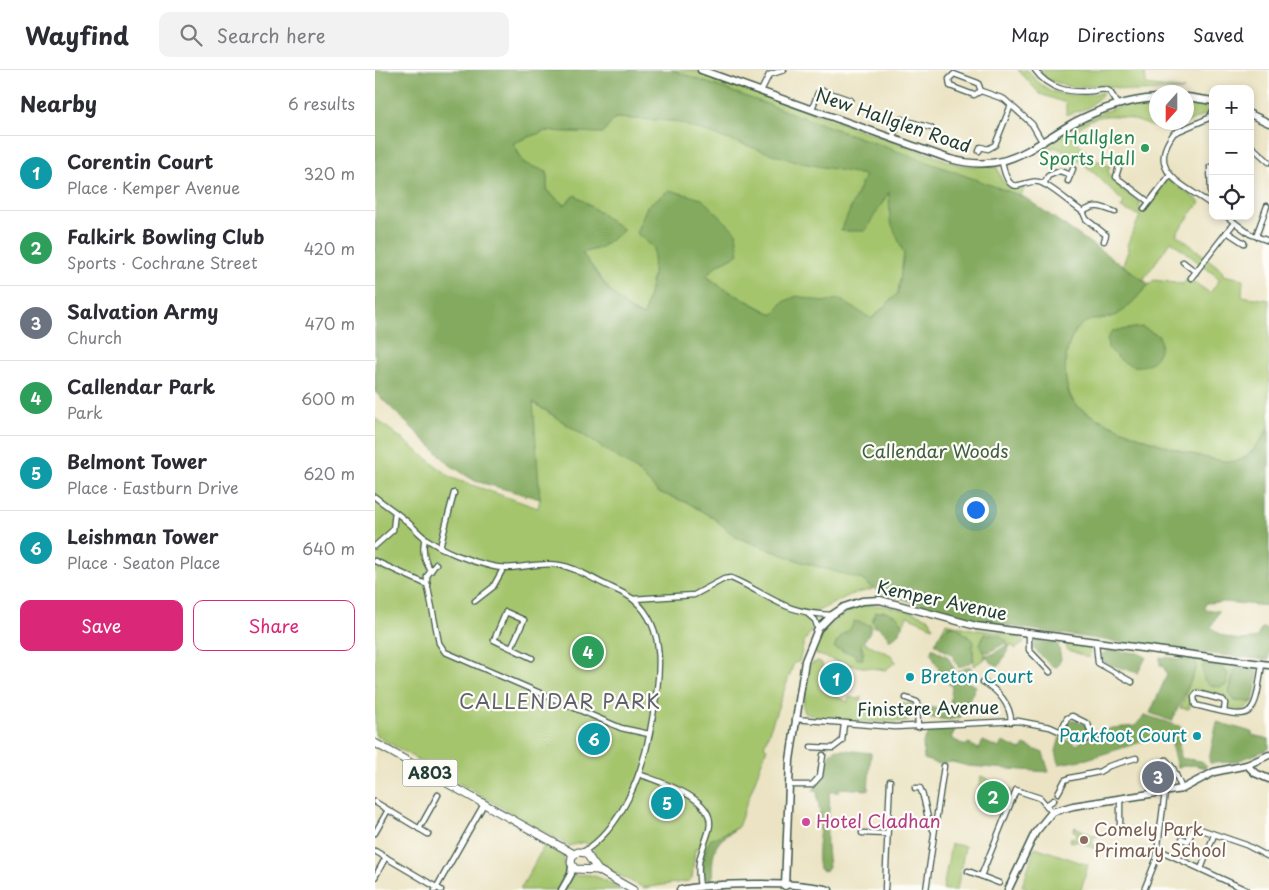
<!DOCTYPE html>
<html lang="en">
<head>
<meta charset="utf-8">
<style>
	body { margin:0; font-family:"Playpen Sans",sans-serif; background:#f2f2f3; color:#2b2b33 }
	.controls { position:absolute; right:15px; top:15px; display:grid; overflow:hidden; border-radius:10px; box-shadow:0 2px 8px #0003 }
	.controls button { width:45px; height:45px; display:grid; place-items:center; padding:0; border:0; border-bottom:1px solid #e1e1e2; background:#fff; color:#2b2b33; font:25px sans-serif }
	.compass { position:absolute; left:774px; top:15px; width:45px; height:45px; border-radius:50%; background:#fff; box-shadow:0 2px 8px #0003; rotate:201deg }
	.you { position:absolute; left:600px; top:439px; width:18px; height:18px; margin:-12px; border:4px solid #fff; border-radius:50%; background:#1a73e8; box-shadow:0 0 0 8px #1a73e833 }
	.badge { display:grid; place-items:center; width:32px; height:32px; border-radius:50%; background:#db2777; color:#fff; font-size:16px; font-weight:700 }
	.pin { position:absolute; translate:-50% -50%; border:2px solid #fff; box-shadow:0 1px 5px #0006 }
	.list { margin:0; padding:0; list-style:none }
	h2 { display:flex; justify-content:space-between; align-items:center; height:65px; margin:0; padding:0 20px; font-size:21px }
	h2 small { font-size:16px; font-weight:400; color:#7c7c81 }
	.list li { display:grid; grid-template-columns:32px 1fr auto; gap:15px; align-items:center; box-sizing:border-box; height:75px; padding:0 20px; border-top:1px solid #e1e1e2 }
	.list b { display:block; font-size:19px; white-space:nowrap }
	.list p { margin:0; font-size:16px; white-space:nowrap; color:#7c7c81 }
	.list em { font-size:16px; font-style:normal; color:#7c7c81 }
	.actions { display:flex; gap:10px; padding:15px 20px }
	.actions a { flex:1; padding:11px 0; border:1px solid #db2777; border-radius:10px; text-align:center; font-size:18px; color:#db2777 }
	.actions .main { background:#db2777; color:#fff }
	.icon { flex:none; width:28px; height:28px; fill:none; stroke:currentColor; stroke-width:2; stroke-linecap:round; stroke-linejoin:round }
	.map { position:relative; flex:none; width:894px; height:820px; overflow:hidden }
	header { display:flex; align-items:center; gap:30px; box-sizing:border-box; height:70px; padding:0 25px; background:#fff; border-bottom:1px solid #e1e1e2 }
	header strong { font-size:24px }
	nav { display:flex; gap:28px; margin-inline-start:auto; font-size:18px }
	.search { width:350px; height:45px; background:#f2f2f3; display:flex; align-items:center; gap:12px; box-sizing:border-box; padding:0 18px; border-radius:10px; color:#7c7c81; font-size:19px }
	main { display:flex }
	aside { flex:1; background:#fff }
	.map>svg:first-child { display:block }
</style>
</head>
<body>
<header>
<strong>Wayfind</strong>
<div class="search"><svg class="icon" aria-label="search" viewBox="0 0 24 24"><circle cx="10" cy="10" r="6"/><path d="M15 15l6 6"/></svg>Search here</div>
<nav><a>Map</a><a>Directions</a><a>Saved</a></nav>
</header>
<main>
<aside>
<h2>Nearby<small>6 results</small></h2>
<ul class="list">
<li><span class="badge" style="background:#0f9aa8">1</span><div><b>Corentin Court</b><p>Place · Kemper Avenue</p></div><em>320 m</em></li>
<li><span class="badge" style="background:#2e9e5b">2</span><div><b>Falkirk Bowling Club</b><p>Sports · Cochrane Street</p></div><em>420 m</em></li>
<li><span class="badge" style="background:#6b7280">3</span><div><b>Salvation Army</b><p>Church</p></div><em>470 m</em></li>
<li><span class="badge" style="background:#2e9e5b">4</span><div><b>Callendar Park</b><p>Park</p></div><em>600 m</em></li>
<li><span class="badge" style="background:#0f9aa8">5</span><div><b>Belmont Tower</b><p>Place · Eastburn Drive</p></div><em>620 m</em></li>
<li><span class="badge" style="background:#0f9aa8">6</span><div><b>Leishman Tower</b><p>Place · Seaton Place</p></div><em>640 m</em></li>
</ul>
<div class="actions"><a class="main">Save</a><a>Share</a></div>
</aside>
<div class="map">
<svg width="894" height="820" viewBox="0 0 894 820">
	<rect width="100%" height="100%" fill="#fdfcf7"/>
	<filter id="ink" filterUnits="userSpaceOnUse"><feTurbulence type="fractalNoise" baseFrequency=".02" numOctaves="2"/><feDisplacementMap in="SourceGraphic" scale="10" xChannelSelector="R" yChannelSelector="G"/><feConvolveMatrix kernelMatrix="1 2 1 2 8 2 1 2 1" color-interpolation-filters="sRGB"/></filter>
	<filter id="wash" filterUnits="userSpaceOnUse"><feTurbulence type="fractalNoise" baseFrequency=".0096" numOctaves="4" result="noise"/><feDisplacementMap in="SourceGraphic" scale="20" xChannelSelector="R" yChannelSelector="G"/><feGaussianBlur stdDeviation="1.12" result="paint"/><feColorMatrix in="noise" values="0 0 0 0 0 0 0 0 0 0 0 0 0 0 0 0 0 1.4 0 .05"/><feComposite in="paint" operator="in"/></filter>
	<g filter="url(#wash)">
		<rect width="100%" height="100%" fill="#ebe3c3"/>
		<g fill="#a5c56d" stroke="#628150">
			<polygon points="297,0 318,0 585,95 622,97 627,111 639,118 650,117 646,126"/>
			<path d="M 643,0 L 653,0 C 667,20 684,27 709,25 C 715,25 722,22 729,23 L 713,38 L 691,45 L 691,33 L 665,24 Z"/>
			<polygon points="663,0 770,0 771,15 809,20 756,21 729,15 695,17 671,9"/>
			<path d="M 781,31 L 782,52 L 812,52 L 812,31 L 832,33 L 834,40 L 832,44 L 801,58 L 795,63 C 763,52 728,31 700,62 L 697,57 C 723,41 751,33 781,31 Z"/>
			<path d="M 240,48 L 298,51 L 490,105 L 466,161 L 514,121 L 516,150 L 529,184 L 523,223 L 496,249 L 464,229 C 459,230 453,232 448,232 C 421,232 419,217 399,245 L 346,217 L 331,205 L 342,195 L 364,184 L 279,178 L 278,206 L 269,246 C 241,235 225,206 207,183 L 225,178 L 249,160 L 200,125 L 189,135 L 172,121 L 172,102 L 149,93 L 138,73 L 170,61 L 228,63 Z"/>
			<path d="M 690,62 L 696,65 L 718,89 L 735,96 L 733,102 L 741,113 L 747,117 L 746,119 L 766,133 L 764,137 L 768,142 L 793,109 L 825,132 L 801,164 L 847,200 L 848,205 L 868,209 L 867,226 L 894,230 L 894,356 C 889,367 875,388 861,391 C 838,396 712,352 699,332 C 685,311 688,280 702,259 C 711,245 730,251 743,244 C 756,237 767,220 779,210 L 808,214 L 813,208 L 835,223 L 845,209 L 796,171 L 768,210 L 748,195 L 754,178 L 752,175 L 765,146 L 746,138 L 749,133 C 729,113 708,88 680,77 L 666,83 L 675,73 Z"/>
			<polygon points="157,332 264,401 283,422 313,433 340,449 361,467 427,492 486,509 498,519 475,525 441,542 440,554 429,572 424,592 419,593 389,676 392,678 363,757 343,772 338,780 320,779 317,808 314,811 269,818 222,794 220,780 209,772 194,776 0,665 0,348 77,408 163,438 165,429"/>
			<path d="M 489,535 C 512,534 534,540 555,549 L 558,557 L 532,546 L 527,558 L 527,553 C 518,545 514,540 501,542 L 497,551 L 502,557 L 496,557 L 495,555 L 477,559 L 466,565 L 467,582 L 489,584 L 486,574 L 488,572 L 516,585 L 521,592 L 510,600 L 473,595 L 441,584 L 438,579 C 450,556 464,544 489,535 Z"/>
			<polygon points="571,553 596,559 637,564 647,568 649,573 640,579 637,575 632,575 632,570 608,566 605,574 610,582 609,589 599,596 598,571 581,556 573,556 565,564"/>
			<polygon points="693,573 712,576 715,580 714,588 691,579"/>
			<polygon points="822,590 882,599 883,605 878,600 864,597 858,602 854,622 860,631 878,632 867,641 852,637 853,627 820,619 814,639 805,638 821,598"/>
			<path d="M 443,591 L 447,593 L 449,603 L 443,618 L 473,632 L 474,627 L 484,629 L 487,627 L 486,632 L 513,644 L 523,641 L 527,633 L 538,634 L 535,649 L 532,652 C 499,651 460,655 430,643 L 428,636 L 434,595 Z"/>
			<polygon points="606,706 636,720 627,744 603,735 600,736"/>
			<polygon points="700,757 717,765 724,765 718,768 717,773 720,775 719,779 703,771 695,772 696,767 700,768 702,762 698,761"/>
			<path d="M 170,774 L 188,785 L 190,797 L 202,806 C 217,800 233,813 246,820 L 145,820 Z"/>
			<polygon points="576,774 590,776 582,820 568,820"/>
			<polygon points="660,777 713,795 706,820 661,820 647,816"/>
		</g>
		<g fill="#84aa60" stroke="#52744a" fill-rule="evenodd">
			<path d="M 0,0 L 297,0 L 649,127 L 774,214 C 765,223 756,236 745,243 C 731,252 715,245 703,258 C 688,273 686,316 699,333 C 714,352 838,397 862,391 C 875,388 889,368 894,356 L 894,536 L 848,532 L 831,533 L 829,539 L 844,541 L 836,557 C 849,569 864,572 881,568 L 887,558 L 894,559 L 894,590 L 791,579 L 605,552 L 504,522 L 486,509 L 427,492 L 361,467 L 340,449 L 313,433 L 283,422 L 263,401 L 158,332 L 165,429 L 100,411 L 75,395 L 0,322 ZM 240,48 L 298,51 L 421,92 L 490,105 L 466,161 L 490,161 L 514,122 L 515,150 L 529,184 L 523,223 L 497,249 L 464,229 L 447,232 L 422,226 L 408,232 L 398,245 L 346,217 L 331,206 L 342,195 L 364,184 L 361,162 L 327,129 L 294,120 L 272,136 L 261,163 L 279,178 L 278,206 L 269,246 C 241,238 224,205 207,183 L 225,178 L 249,160 L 200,125 L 189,135 L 172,121 L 172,102 L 149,93 L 138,73 L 170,61 L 228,63 Z"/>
			<path d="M 767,257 L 784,266 C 791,284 774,301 755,295 C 746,292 740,285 733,278 L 732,269 L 737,261 Z"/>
			<polygon points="510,541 522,546 527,553 524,563 517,569 514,569 511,564 497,551 501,542"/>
			<path d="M 479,551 L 495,555 C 497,564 491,568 486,574 L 488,589 L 482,589 L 479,584 L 459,578 C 464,563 475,565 479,551 Z"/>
			<polygon points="574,556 581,556 598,571 598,591 584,598 577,585 560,574 565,564"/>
			<polygon points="610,564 626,566 632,572 614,582 608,582 605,574"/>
			<polygon points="660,571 683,574 686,589 682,597 677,596 659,579"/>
			<polygon points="632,575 635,576 624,596 615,592 612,587 609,589 609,585 618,584"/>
			<polygon points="557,578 573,587 580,600 565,602 556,583"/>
			<polygon points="734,580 763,583 771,587 763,603 730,593 726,585"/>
			<polygon points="785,587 822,590 821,598 797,651 775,643 792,605 788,595 785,595"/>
			<polygon points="831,593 845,597 853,603 851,615 844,617 834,615 829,610 827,596"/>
			<polygon points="595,596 597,602 594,602 590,611 601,616 586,647 574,650 550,647 553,637 569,640 575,634 577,616 568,609 567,605 580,603"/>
			<polygon points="864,597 878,600 883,605 878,632 860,631 854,622 861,598"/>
			<polygon points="770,645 807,657 804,660 805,688 826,691 832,696 830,698 819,695 802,697 797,678 798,662 712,689 684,694 681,681 685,667 703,675 705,672 715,669 718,664 737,658 760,656"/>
			<path d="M 696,650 L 711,655 L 713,662 L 710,666 C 703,668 693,664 690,658 Z"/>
			<polygon points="842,652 877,662 877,665 894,669 894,679 860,692 835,693 834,689"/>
			<polygon points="560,659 580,660 576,668 591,676 593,673 604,679 608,671 624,678 627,672 646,680 649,675 668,683 674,702 593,696 577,692 563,694 549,689 548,672 555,661"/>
			<path d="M 462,679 L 496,683 L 493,720 L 464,718 L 464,722 L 454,722 C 456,737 452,748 452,762 C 451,774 453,786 454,798 L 450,801 L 444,799 C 440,781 446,765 445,747 C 445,738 442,730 442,720 L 438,720 L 450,705 L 455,683 Z"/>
			<path d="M 363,757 C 336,774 338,781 337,811 L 329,808 C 322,796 330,782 335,770 Z"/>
		</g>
	</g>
	<g filter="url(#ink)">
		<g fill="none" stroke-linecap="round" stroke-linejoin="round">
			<g stroke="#3e5649" stroke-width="7">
				<g id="street">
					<path d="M 660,0 C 674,20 695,23 718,21 C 723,20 729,18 734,21 C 737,24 740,30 743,34"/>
					<polyline points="386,21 394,5 409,0"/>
					<polyline points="606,21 603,13 579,4 574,9 575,16 599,25 606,21 629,29 657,54 668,73"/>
					<polyline points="437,39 443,23 449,21 475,30"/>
					<path d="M 838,41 L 834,48 L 799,63 C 769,103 811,115 838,136"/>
					<polyline points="517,68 526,49 556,58"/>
					<polyline points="875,75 894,92"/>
					<polyline points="604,81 606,77 613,79 620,75 636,35"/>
					<path d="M 627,92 C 636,136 649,103 669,114 C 683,122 695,133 708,142 L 711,149 L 731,165 L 729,171"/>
					<polyline points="745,93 741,107 774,132"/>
					<polyline points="835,97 836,124 838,126"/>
					<polyline points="693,111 698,99"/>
					<polyline points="669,114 673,106 685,101 695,105"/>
					<polyline points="769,139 795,105"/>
					<path d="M 708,142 C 720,133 727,137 740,142"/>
					<polyline points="851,146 875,164 894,171"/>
					<polyline points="852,162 869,173"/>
					<polyline points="881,166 892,136"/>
					<polyline points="808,192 821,202"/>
					<polyline points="816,208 859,153"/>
					<path d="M 0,427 C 10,435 21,442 30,450 C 37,455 43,463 50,468 C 68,481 94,491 116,496 C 138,502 161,491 184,495 C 200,497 214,507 229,514 C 238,519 251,523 259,530 C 297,562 282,620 275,662 C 267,704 247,758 208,782"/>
					<path d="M 50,468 C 47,479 49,491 56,501"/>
					<polyline points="0,476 18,460 20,442"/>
					<polyline points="65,477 79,423"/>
					<polyline points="0,491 53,515"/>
					<polyline points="61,494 52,506 52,513 64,573 70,582 246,658 274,664"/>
					<path d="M 258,529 L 319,525 L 349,509 L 356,508 C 397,526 407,543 457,545"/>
					<polyline points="100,531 118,517 128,499"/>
					<polyline points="433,544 440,550 443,559"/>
					<polyline points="654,563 654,580 675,602"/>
					<polyline points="721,573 723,593 757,612"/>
					<polyline points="136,578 149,550 131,542 119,570 157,588"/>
					<path d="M 608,612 C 623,620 636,635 636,652"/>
					<polyline points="531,628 542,632 543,657"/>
					<path d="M 849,642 L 850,633 L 848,630 L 822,623 L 819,627 L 820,635 L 824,636 C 879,650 879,651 887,594"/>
					<polyline points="420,649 520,657 643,651 675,657 704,670 711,670 716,664 713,654 697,646 692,648 686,661"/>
					<polyline points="436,677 458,678 467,671 469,654"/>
					<polyline points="791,690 798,698 807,719"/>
					<path d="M 264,704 C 286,713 343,728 334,760 C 326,787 321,787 325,817"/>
					<polyline points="413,715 437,715 445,706 448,685"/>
					<path d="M 540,718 L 545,718 C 552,732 550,750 559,761"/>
					<polyline points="683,723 690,710 695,708 724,702 734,696 761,688"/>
					<polyline points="0,732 53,764"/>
					<polyline points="671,735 679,730"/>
					<polyline points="44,759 63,725"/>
					<polyline points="745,760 745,728"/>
					<polyline points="0,763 13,740"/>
					<polyline points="487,763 512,764"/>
					<polyline points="807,769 813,771 819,757 871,775 894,787"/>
					<polyline points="782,779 871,820"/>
					<polyline points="0,781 66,820"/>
					<polyline points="826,799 839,765"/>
					<polyline points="593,801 624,813"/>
					<polyline points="606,806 641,720 665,728 677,742"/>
					<polyline points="0,807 11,787"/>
					<polyline points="60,820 109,734"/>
					<polyline points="510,820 515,711"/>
					<polyline points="551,820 569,696"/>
					<polyline points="769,820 781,790 790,722"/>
				</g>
			</g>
			<g stroke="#3e5649" stroke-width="9">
				<g id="secondary">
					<path d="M 326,0 L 575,89 C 631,104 653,79 698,53 C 724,39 752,30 782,28"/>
					<polyline points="812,27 838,31"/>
					<polyline points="875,44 894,53"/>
					<polyline points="872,695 880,703 894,709"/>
					<polyline points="410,816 415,690 430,591 443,559 457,545 469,537 487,531 505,530 601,556 894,595"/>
					<polyline points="187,820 196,804 197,796"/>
					<path d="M 305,820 C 339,813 421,811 454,820"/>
					<polyline points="633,820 660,763 677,742 698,736 807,719 839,702 872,695 894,685"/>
				</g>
			</g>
			<g stroke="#3e5649" stroke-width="9">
				<g id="primary">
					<polyline points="0,673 199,784"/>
					<polyline points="223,800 200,799 196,793 197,786 203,782 211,783 223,800 258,820"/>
				</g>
			</g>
			<use href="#street" stroke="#fff" stroke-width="4.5"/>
			<use href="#secondary" stroke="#fff" stroke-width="6"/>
			<use href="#primary" stroke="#fff" stroke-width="7"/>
		</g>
	</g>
	<circle fill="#2e9e5b" stroke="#fdfcf7" stroke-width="2" cx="770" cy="78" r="5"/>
	<g fill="#0f9aa8" stroke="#fdfcf7" stroke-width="2">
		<circle cx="535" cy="607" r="5"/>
		<circle cx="822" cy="666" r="5"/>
	</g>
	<circle fill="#d1479c" stroke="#fdfcf7" stroke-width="2" cx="431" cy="752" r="5"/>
	<circle fill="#8d6e63" stroke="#fdfcf7" stroke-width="2" cx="709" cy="770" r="5"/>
	<g text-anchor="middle" stroke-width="4.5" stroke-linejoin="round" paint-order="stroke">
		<rect fill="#fdfcf7" stroke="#62766e" stroke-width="1" x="27.5" y="689.5" width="55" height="27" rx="4"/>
		<g font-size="16" font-weight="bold" fill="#1f3d34">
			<text x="55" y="709">A803</text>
		</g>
		<g font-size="18" fill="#1f3d34" stroke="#fdfcf7">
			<text transform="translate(518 51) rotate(19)" y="6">New Hallglen Road</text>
			<text transform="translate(567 531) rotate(12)" y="6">Kemper Avenue</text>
			<text transform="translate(553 639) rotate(-1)" y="6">Finistere Avenue</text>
		</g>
		<g font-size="18" fill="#27864d" stroke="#fdfcf7" text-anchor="end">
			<text x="760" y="74">Hallglen<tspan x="760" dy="21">Sports Hall</tspan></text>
		</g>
		<g font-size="18" fill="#405f42" stroke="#fdfcf7">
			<text x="560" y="388">Callendar Woods</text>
		</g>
		<g font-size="18" fill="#0d838f" stroke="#fdfcf7" text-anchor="start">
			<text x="545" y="613">Breton Court</text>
			<text x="812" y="672" text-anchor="end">Parkfoot Court</text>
		</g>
		<g font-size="18" fill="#b23c85" stroke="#fdfcf7" text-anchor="start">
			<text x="441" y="758">Hotel Cladhan</text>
		</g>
		<g font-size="18" fill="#785e54" stroke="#fdfcf7" text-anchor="start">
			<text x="719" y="766">Comely Park<tspan x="719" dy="21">Primary School</tspan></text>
		</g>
		<g font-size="20" letter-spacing="1" fill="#5f606c" stroke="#fdfcf7">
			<text x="185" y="639">CALLENDAR PARK</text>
		</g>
	</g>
</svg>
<div class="controls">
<button>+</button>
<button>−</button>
<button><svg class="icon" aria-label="locate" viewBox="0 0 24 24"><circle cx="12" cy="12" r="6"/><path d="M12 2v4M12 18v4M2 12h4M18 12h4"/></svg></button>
</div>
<svg class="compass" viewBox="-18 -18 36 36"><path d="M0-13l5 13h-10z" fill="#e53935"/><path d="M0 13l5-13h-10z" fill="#7c7c81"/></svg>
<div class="you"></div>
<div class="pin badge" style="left:461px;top:609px;background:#0f9aa8">1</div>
<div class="pin badge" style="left:618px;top:727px;background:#2e9e5b">2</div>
<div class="pin badge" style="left:783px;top:707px;background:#6b7280">3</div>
<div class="pin badge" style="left:213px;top:582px;background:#2e9e5b">4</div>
<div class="pin badge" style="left:292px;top:733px;background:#0f9aa8">5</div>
<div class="pin badge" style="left:219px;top:669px;background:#0f9aa8">6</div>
</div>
</main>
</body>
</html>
